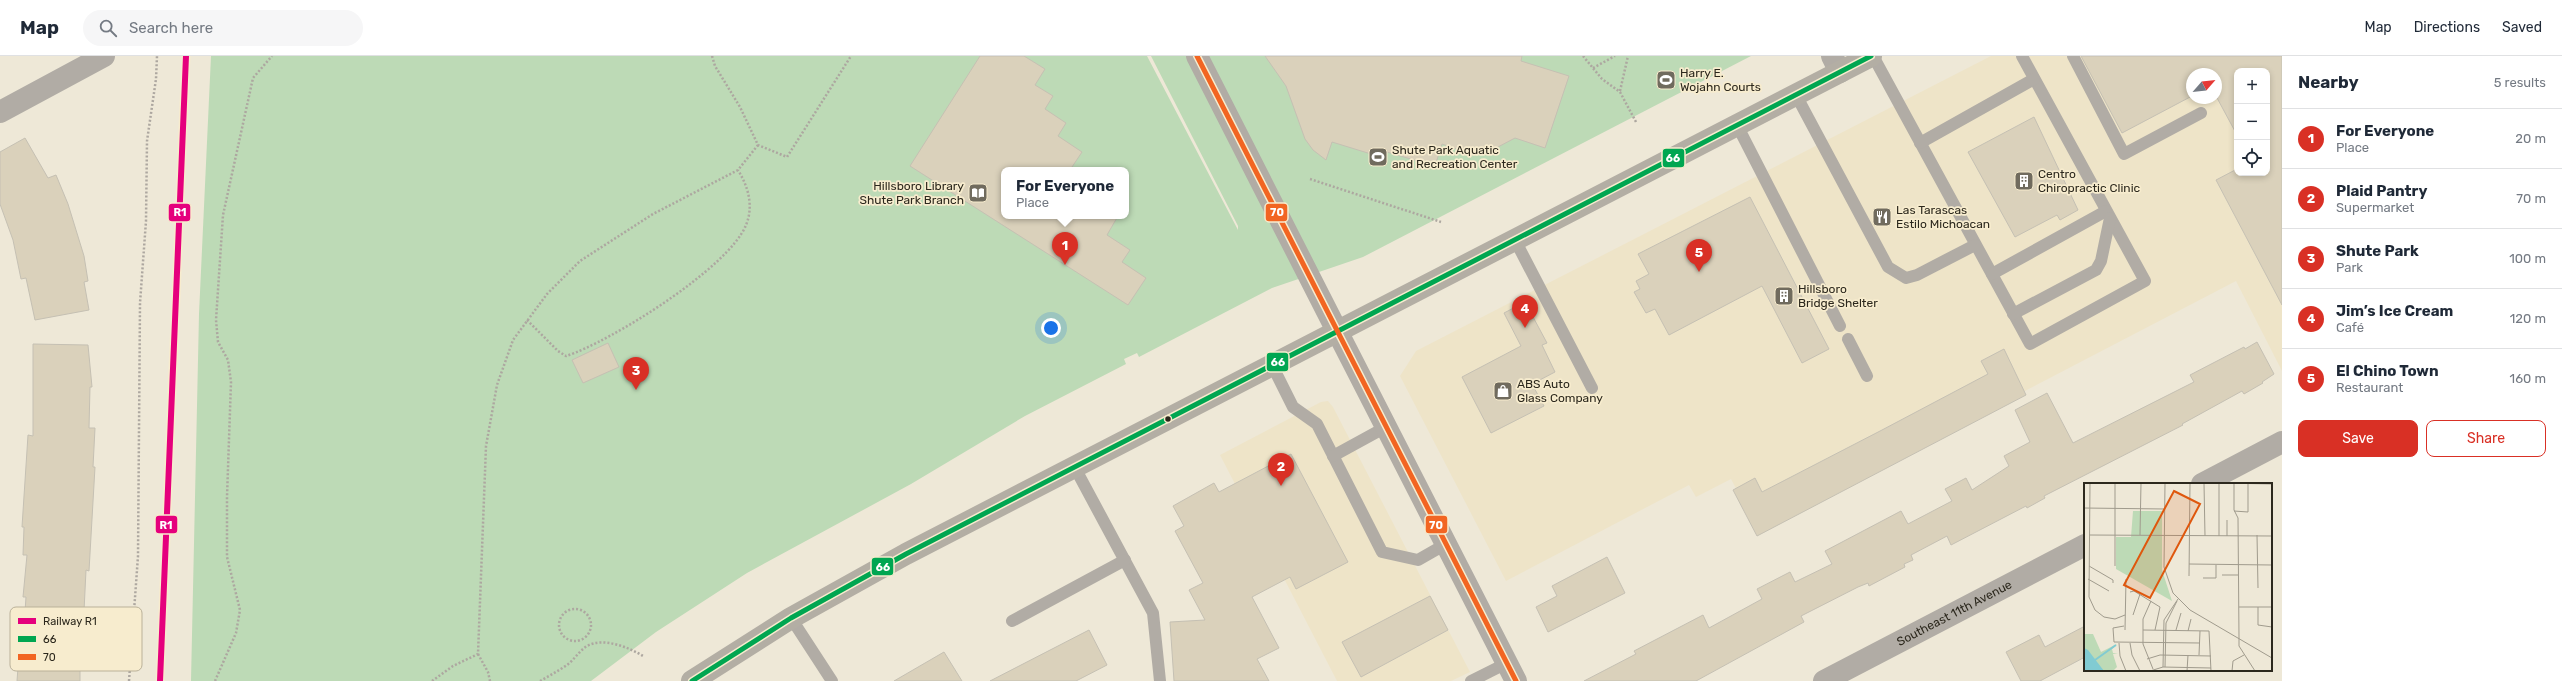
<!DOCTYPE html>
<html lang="en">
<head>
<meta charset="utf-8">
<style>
	body { margin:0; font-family:Rubik,sans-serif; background:#f6f6f7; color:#1f2937 }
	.controls { position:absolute; right:12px; top:12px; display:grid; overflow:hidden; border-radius:8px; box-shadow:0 2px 6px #0003 }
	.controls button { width:36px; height:36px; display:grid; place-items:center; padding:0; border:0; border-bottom:1px solid #e0e1e3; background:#fff; color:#1f2937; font:20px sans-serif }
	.compass { position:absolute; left:2186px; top:12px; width:36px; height:36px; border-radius:50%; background:#fff; box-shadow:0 2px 6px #0003; rotate:62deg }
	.you { position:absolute; left:1051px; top:272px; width:14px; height:14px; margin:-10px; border:3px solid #fff; border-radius:50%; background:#1a73e8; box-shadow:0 0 0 6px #1a73e833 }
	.badge { display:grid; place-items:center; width:26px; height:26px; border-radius:50%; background:#d93025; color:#fff; font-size:13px; font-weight:700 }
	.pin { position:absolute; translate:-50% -33px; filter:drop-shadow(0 1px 2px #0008) }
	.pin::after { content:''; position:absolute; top:21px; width:14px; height:12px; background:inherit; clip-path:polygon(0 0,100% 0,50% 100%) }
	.popup { position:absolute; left:1001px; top:111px; width:128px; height:52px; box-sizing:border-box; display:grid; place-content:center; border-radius:8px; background:#fff; filter:drop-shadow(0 1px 3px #0005); font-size:13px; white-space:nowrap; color:#747a83 }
	.popup b { font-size:15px; color:#1f2937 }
	.popup::after { content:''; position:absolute; left:50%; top:100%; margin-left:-8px; border:8px solid transparent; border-top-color:#fff }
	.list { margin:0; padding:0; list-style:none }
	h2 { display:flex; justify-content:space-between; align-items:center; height:52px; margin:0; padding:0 16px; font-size:17px }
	h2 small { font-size:13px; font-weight:400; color:#747a83 }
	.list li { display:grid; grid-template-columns:26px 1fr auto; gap:12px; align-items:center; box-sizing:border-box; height:60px; padding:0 16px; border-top:1px solid #e0e1e3 }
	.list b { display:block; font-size:15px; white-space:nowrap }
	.list p { margin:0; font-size:13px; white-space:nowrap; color:#747a83 }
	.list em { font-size:13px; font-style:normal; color:#747a83 }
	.actions { display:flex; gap:8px; padding:12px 16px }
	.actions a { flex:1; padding:9px 0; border:1px solid #d93025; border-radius:8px; text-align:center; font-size:14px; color:#d93025 }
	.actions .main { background:#d93025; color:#fff }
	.icon { flex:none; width:22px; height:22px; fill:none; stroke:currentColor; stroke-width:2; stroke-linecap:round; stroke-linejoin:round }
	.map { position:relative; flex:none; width:2282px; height:625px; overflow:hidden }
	header { display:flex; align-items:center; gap:24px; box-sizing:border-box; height:56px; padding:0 20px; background:#fff; border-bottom:1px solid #e0e1e3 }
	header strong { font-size:19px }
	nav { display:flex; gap:22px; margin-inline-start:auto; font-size:14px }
	.search { width:280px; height:36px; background:#f6f6f7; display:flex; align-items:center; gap:10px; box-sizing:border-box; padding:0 14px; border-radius:22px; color:#747a83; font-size:15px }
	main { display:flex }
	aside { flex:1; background:#fff }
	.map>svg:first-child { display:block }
</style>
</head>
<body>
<header>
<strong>Map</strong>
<div class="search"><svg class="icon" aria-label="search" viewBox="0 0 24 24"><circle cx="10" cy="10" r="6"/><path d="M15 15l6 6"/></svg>Search here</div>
<nav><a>Map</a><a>Directions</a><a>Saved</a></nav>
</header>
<main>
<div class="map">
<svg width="2282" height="625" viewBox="0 0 2282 625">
	<rect width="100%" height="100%" fill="#eee8d7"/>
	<g fill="#eee4c8" fill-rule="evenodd">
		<path d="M 1991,0 L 2282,0 L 2282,315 L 2236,225 L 1758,474 L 1731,423 L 1696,441 L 1689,429 L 1506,525 L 1400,320 L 1416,295 ZM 2237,15 L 2267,15 L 2267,117 L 2237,117 ZM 2192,18 L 2216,18 L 2216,42 L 2192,42 Z"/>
		<polygon points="1328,345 1333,351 1470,616 1451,625 1337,625 1220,399 1321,346"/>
	</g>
	<path fill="#bddab6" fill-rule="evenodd" d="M 211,0 L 1147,0 L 1238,174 L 1238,170 L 1151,0 L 1751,0 L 1363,201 L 1272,232 L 1139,301 L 1137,297 L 1124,303 L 1126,308 L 1025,360 L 911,428 L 747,517 L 656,576 L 591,625 L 191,625 L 199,258 ZM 1004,114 L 1126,114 L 1126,160 L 1004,160 Z"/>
	<g fill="#dad1bb" stroke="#c5c0b3">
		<polygon points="980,0 1024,0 1045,13 1035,29 1053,40 1045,53 1066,67 1058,80 1082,96 1070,114 1004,114 1004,160 1118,160 1107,179 1130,194 1122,206 1146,222 1128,249 910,110"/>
		<polygon points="1265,0 1522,0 1521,5 1569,20 1545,92 1515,82 1496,92 1476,93 1474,99 1442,88 1435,110 1373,92 1371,98 1332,86 1326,104 1313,94 1305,83 1286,30"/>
		<polygon points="2081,0 2282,0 2282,249 2216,124 2237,113 2237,117 2267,117 2267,15 2237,15 2237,79 2216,40 2216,18 2192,18 2192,40 2122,77"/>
		<polygon points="2034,61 2078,154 2060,164 2057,159 2015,181 1968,96"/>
		<polygon points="25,82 48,122 56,119 68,148 84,200 88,225 84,226 89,254 35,264 26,222 21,223 13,184 0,148 0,96"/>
		<polygon points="1750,141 1829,293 1802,307 1762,230 1669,279 1655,253 1646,257 1634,236 1640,233 1636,225 1649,218 1638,198"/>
		<polygon points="1525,246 1547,287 1542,289 1555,316 1532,328 1544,350 1491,377 1462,321 1521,290 1504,257"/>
		<polygon points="2257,286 2274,318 2262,326 2263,327 2244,338 2242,335 2182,368 2183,369 2044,440 2045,442 2027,452 2026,450 1951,489 1947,480 1911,499 1913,504 1904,508 1905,511 1869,530 1868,527 1858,531 1801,560 1804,566 1696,625 1584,625 1636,598 1634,595 1703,559 1709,572 1762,543 1757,533 1790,516 1795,526 1832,508 1825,495 1901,455 1908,468 1952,445 1945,433 1966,422 1972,434 2009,410 2004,400 2030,386 2015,354 2047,337 2073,387 2194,326 2190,319 2244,291 2245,293"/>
		<polygon points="608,287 619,311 583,327 572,304"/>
		<polygon points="33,288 88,289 92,331 90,331 89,372 95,372 93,411 95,411 89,515 86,514 83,576 84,607 80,607 80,625 17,625 20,584 23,585 26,541 23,541 27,499 23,499 24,471 22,471 28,379 33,380"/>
		<polygon points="2004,293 2026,339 1757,480 1733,434 1755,422 1762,436 1882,374 1988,318 1981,305"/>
		<polygon points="1291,398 1348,506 1296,533 1290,521 1252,541 1279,592 1257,603 1269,625 1174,625 1170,566 1205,564 1189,534 1203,527 1175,475 1184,470 1173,450 1214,427 1219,436"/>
		<polygon points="1607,501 1625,537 1548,576 1536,551 1557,540 1552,530"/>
		<polygon points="1430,540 1448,574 1361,621 1342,586"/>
		<polygon points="2085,570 2085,601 2040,625 2021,625 2006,596 2039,579 2045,591"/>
		<polygon points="1089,574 1107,609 1076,625 990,625"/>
		<polygon points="944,596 962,625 894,625"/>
	</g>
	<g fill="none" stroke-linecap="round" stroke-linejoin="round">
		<g stroke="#ada7a0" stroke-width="2.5" stroke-dasharray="2 2" stroke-linecap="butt">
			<polyline points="712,0 715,10 740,51 758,89 787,101 851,0"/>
			<polyline points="1583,0 1602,23 1620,36 1636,66"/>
			<polyline points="1593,12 1615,0"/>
			<polyline points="1620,35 1628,0"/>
			<polyline points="1310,123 1441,166"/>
			<path d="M 527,264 L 558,295 L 566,300 C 610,286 729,212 746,169 C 754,150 748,130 738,114"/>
			<circle cx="575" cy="569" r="16"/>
			<polyline points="478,598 488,616 490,625"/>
			<polyline points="129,625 138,500 140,247 146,165 147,85 156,23 157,0"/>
			<polyline points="215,625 236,577 240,554 227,501 227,441 231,326 228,304 218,286 216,264 223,159 253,22 272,0"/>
			<polyline points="432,625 453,610 478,598 486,390 497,329 513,284 547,238 580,205 653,158 738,114 758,89"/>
			<path d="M 540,625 C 549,620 558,615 567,609 C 574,604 579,595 587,590 C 603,581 628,591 643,600"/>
		</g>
		<g stroke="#b1aca5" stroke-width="12">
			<polyline points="1873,0 2030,288 2145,225 2022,0"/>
			<polyline points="2073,0 2124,98 2201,57"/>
			<polyline points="1796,39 1888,211 1906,222 1917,219 1975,189"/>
			<polyline points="1737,69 1840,270"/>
			<polyline points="1920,87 2034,23"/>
			<polyline points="1515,184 1592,332"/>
			<polyline points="1992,218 2106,155"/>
			<polyline points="2013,258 2096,214 2101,205 2110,162"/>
			<polyline points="1848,283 1867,320"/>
			<polyline points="1272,309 1293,351 1317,368 1382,496 1418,504 1446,488"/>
			<polyline points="1333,400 1386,371"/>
			<polyline points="1074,410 1153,557 1160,625"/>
			<polyline points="791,562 832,625"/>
			<polyline points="1012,565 1125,504"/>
			<polyline points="1471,625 1507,607"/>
		</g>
		<g stroke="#b1aca5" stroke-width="22">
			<polyline points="1197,0 1337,275"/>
			<polyline points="1832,0 1840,16"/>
			<polyline points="0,56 104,0"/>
			<polyline points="2202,428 2282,386"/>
			<path id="s1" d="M 1824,625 L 2085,489"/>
		</g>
		<polyline stroke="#b1aca5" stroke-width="22" points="1337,275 1516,625"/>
		<polyline stroke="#b3aea4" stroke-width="22" points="692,625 791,562 906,498 1871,0"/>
		<g stroke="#f7ecce" stroke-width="8">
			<polyline id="bus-1" points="692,625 791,562 906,498 1871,0"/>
		</g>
		<g stroke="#f7ecce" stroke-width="8">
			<polyline id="bus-2" points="1197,0 1516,625"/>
		</g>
		<use href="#bus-1" stroke="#00a651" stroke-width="5"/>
		<use href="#bus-2" stroke="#f26522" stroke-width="5"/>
		<g stroke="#f7ecce" stroke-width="9">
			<polyline id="rail-1" points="160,625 186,0"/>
		</g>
		<use href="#rail-1" stroke="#e5007d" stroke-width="6"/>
	</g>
	<defs>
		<g id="stadium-square" transform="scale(1)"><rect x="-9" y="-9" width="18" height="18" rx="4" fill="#706b5e" stroke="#f7ecce"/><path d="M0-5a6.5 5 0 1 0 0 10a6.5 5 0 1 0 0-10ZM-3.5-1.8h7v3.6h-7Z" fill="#fff"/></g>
		<g id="building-square" transform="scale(1)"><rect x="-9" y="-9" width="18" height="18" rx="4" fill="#706b5e" stroke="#f7ecce"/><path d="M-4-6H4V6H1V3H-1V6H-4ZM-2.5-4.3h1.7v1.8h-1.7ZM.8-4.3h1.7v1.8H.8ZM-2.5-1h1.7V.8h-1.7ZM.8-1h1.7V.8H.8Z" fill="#fff"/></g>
		<g id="library-square" transform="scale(1)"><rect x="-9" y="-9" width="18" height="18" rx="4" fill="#706b5e" stroke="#f7ecce"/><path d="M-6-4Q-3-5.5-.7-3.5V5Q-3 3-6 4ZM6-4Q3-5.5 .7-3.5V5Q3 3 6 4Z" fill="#fff"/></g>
		<g id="restaurant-square" transform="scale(1)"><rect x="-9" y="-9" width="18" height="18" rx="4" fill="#706b5e" stroke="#f7ecce"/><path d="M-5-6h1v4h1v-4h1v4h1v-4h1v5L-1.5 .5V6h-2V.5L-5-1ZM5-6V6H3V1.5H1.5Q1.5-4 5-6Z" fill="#fff"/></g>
		<g id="shop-square" transform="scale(1)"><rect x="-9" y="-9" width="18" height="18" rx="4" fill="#706b5e" stroke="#f7ecce"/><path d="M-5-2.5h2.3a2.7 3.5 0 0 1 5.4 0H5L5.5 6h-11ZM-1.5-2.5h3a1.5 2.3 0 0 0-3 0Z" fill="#fff"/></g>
	</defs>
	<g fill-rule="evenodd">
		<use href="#stadium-square" x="1666" y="24"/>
		<use href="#stadium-square" x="1378" y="101"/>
		<use href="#building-square" x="2024" y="125"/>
		<use href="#library-square" x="978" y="137"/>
		<use href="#restaurant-square" x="1882" y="161"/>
		<use href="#building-square" x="1784" y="240"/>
		<use href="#shop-square" x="1503" y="335"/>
	</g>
	<circle fill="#2c281d" stroke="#f7ecce" stroke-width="1.5" cx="1168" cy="363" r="3.5"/>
	<g text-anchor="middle" stroke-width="3.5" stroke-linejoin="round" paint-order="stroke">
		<g font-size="12" fill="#2c281d" stroke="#f7ecce" text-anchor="start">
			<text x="1680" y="21">Harry E.<tspan x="1680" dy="14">Wojahn Courts</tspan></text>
			<text x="1392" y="98">Shute Park Aquatic<tspan x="1392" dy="14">and Recreation Center</tspan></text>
			<text x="2038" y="122">Centro<tspan x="2038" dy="14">Chiropractic Clinic</tspan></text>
			<text x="964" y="134" text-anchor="end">Hillsboro Library<tspan x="964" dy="14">Shute Park Branch</tspan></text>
			<text x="1896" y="158">Las Tarascas<tspan x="1896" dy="14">Estilo Michoacan</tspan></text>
			<text x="1798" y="237">Hillsboro<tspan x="1798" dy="14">Bridge Shelter</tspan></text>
			<text x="1517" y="332">ABS Auto<tspan x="1517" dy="14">Glass Company</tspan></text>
		</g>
		<g font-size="12" fill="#2c281d" stroke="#f7ecce">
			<text dy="4" stroke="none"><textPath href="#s1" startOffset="147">Southeast 11th Avenue</textPath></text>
		</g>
	</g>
	<g transform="translate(2084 427)">
		<rect width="188" height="188" fill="#eee8d7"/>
		<path d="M 49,28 L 78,28 L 78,87 L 88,118 L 32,86 L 32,54 L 47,54 ZM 0,151 L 9,151 L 17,169 L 33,161 L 28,166 L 29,170 L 34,170 L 29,171 L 33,184 L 29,188 L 0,188 Z" fill="#bddab6"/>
		<path d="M 0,165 L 4,167 L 20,188 L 0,188 Z" fill="#81cbd2"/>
		<path fill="none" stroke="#81cbd2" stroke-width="2" d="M 11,177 L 32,162"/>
		<path fill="none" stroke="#a09b8d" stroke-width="1" d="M 6,0 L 5,114 L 11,127 L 20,134 L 31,136 L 41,132M 81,0 L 80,84 L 89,110 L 106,127 L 188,175M 120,0 L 121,53M 138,0 L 188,1M 150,0 L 150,27 L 154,35 L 155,155M 0,25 L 81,26M 150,28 L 164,29 L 164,1M 5,52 L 188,53M 56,52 L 57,0M 173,52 L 174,105M 135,53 L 135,0M 143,53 L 143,37M 105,81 L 188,82M 5,83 L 29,97 L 29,100M 31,83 L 31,0M 138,92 L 154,92M 105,93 L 106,0M 119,95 L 132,95 L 132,82M 4,96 L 25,108M 46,109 L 50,108 L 76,124 L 71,147M 67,118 L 59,136 L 59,161 L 69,186M 155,124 L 188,124M 174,124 L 174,142 L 188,144M 49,132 L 56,111M 40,143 L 29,145 L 30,159 L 116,160M 41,147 L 42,96M 59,147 L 125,148 L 127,188M 92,147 L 97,130M 104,148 L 107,136M 155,155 L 155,163 L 171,188M 35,160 L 36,173 L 42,188M 46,160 L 48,172 L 56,188M 115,172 L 116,148M 63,176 L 76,172 L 127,173M 79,184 L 80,137 L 94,116M 81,184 L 82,140 L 93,118M 66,188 L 79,184 L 127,185M 103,188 L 104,172M 148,188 L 149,178 L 160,172"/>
		<path fill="#df570d" fill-opacity="0.15" stroke="#df570d" stroke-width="2" d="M 90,8 L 116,21 L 66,115 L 40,102 Z"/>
		<rect width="188" height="188" fill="none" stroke="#2c281d" stroke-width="2"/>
	</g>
	<rect x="10" y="551" width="132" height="64" rx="6" fill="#f7ecce" stroke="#bab199" stroke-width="1"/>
	<rect x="18" y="562" width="18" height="6" fill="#e5007d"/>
	<rect x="18" y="580" width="18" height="6" fill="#00a651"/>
	<rect x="18" y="598" width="18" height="6" fill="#f26522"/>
	<g font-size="11" fill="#2c281d">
		<text x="43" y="569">Railway R1</text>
		<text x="43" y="587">66</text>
		<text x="43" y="605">70</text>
	</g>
	<g stroke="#f7ecce" stroke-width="1.5">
		<rect x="1662" y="92" width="23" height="20" rx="4" fill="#00a651"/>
		<rect x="168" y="147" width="23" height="19" rx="4" fill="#e5007d"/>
		<rect x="1265" y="147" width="23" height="19" rx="4" fill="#f26522"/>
		<rect x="1266" y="296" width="23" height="20" rx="4" fill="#00a651"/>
		<rect x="155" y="459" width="23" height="19" rx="4" fill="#e5007d"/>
		<rect x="1425" y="459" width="23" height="19" rx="4" fill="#f26522"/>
		<rect x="871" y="501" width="23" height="19" rx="4" fill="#00a651"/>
	</g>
	<g font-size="11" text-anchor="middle" font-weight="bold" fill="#fff">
		<text x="1673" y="106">66</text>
		<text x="180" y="160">R1</text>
		<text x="1277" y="160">70</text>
		<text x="1278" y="310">66</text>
		<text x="166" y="473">R1</text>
		<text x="1436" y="473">70</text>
		<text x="883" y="515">66</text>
	</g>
</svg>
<div class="controls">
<button>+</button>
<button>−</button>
<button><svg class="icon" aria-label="locate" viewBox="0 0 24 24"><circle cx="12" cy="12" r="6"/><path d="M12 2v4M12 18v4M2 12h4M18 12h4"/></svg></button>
</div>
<svg class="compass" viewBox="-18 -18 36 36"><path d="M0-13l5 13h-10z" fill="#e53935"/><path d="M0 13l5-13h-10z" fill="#747a83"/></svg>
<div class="you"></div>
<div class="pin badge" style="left:1065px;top:209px">1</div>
<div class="popup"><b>For Everyone</b>Place</div>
<div class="pin badge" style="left:1281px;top:430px">2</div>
<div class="pin badge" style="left:636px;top:334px">3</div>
<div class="pin badge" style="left:1525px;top:272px">4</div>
<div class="pin badge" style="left:1699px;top:216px">5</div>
</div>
<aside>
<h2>Nearby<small>5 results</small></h2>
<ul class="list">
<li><span class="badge">1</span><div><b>For Everyone</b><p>Place</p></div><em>20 m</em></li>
<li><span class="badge">2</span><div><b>Plaid Pantry</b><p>Supermarket</p></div><em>70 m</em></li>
<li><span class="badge">3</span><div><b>Shute Park</b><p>Park</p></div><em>100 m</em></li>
<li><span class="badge">4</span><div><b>Jim’s Ice Cream</b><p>Café</p></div><em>120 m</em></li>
<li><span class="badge">5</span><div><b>El Chino Town</b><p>Restaurant</p></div><em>160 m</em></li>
</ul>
<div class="actions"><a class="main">Save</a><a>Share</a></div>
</aside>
</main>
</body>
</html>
